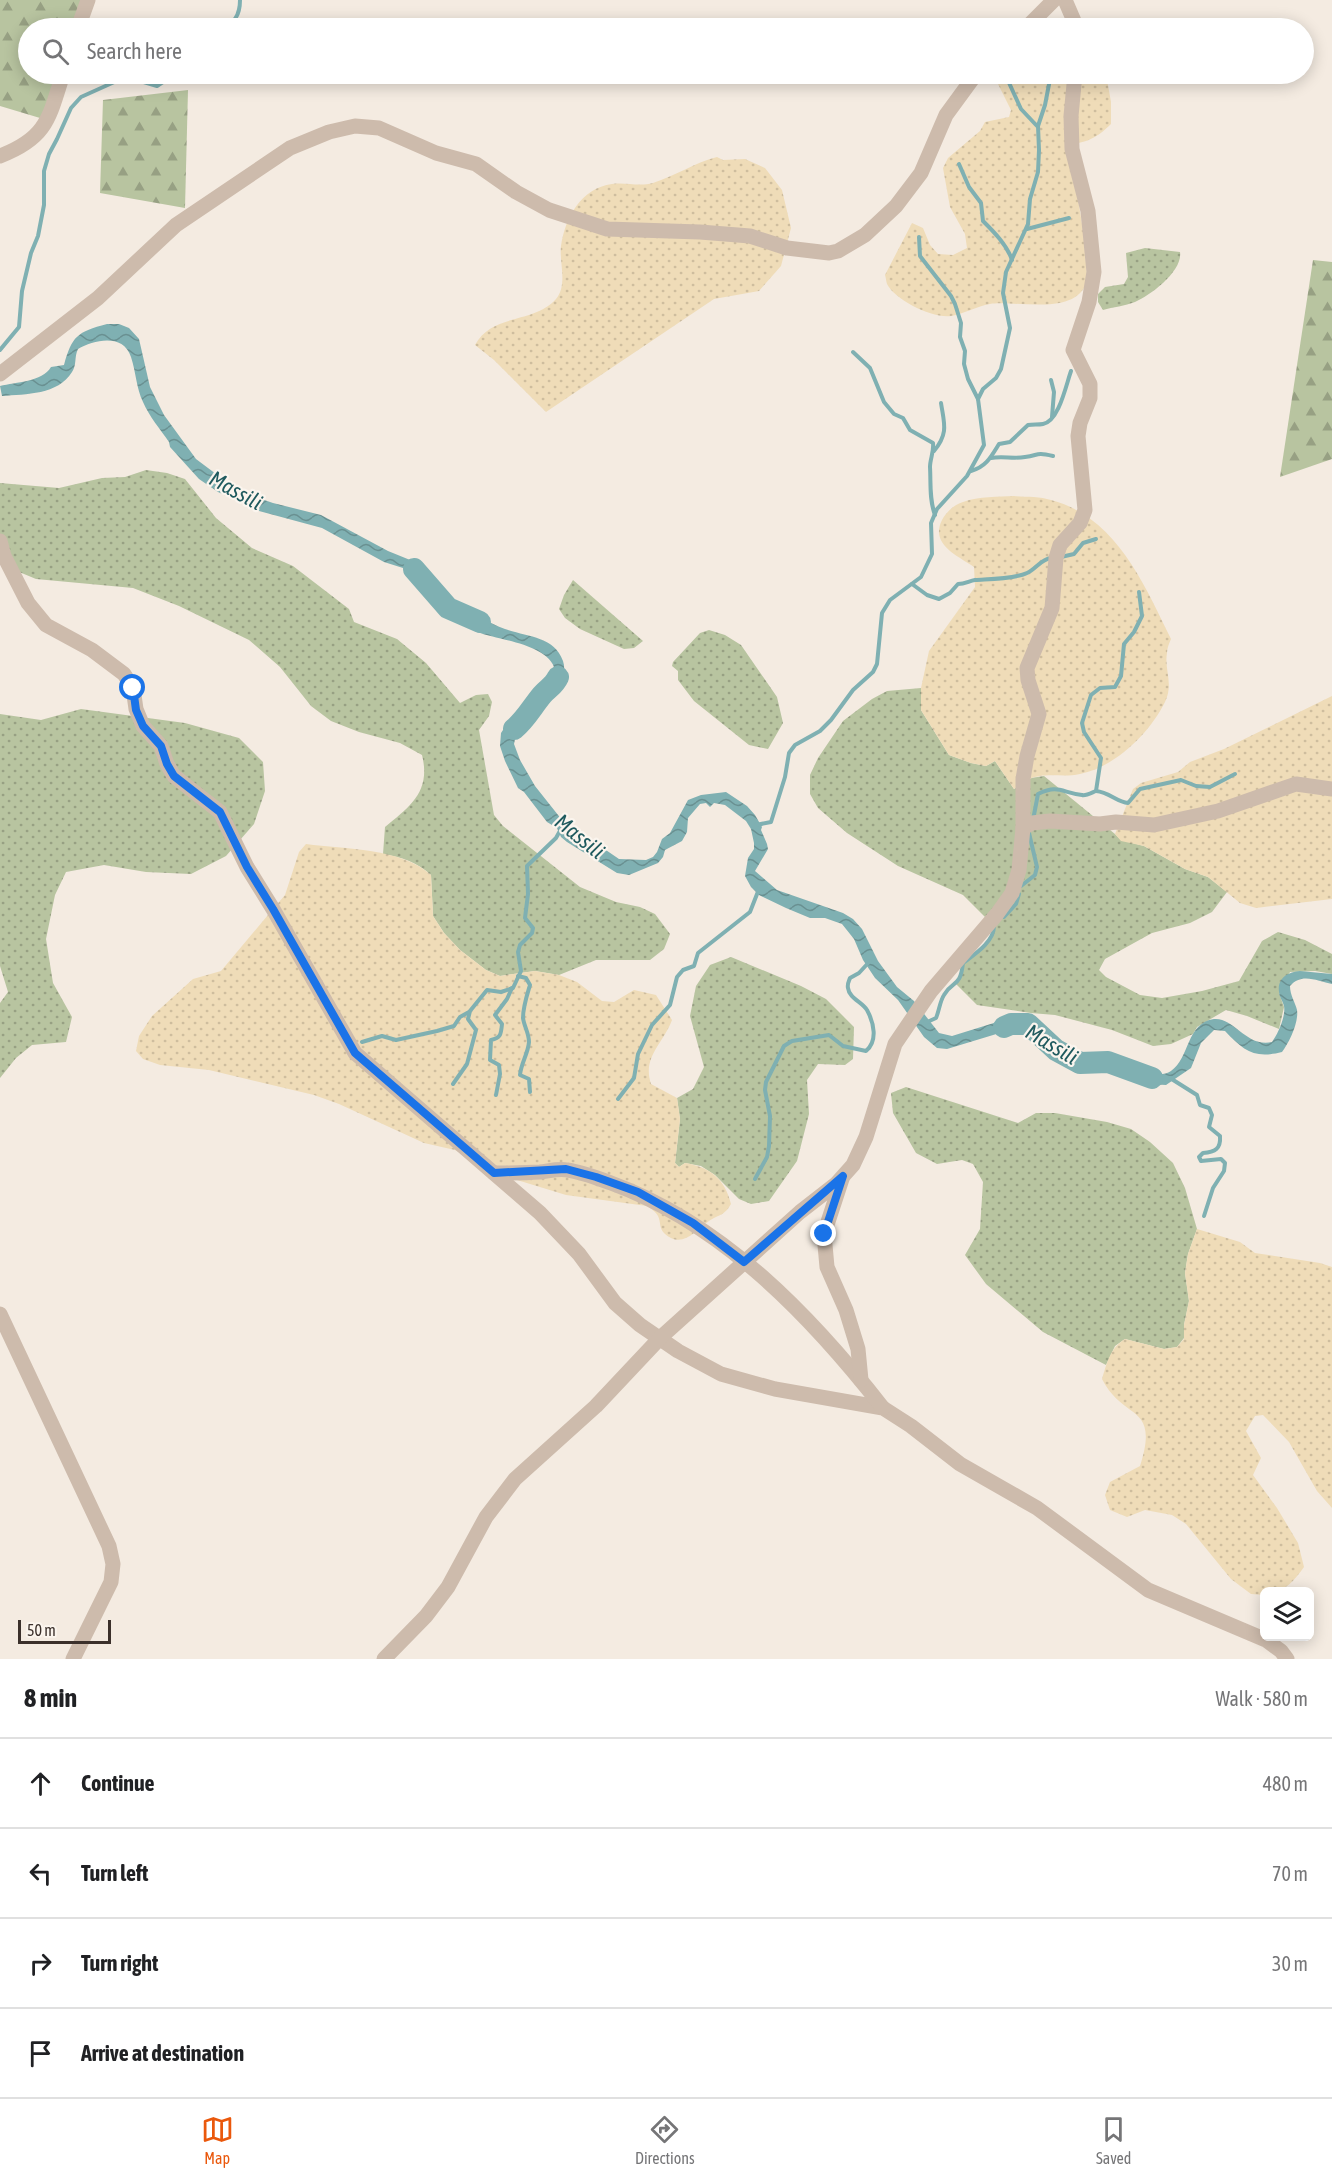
<!DOCTYPE html>
<html lang="en">
<head>
<meta charset="utf-8">
<style>
	body { margin:0; font-family:"Asap Condensed",sans-serif; background:#f6f6f6; color:#202124 }
	.controls { position:absolute; right:18px; bottom:18px; display:grid; overflow:hidden; border-radius:9px; box-shadow:0 3px 15px #0003 }
	.controls button { width:54px; height:54px; display:grid; place-items:center; padding:0; border:0; border-bottom:2px solid #e0e0e0; background:#fff; color:#202124; font:30px sans-serif }
	.scale { position:absolute; left:18px; bottom:15px; width:93px; box-sizing:border-box; padding-left:6px; border:3px solid #3b302b; border-top:0; font-size:16px; line-height:21px; white-space:nowrap; color:#3b302b; -webkit-text-stroke:4px #fbf5ee; paint-order:stroke }
	.stop { position:absolute; width:18px; height:18px; margin:-14px; border:4px solid #1a73e8; border-radius:50%; background:#fff }
	.stop.end { background:#1a73e8; border-color:#fff; box-shadow:0 2px 6px #0008 }
	.list { margin:0; padding:0; list-style:none }
	h2 { display:flex; justify-content:space-between; align-items:center; height:78px; margin:0; padding:0 24px; font-size:26px }
	h2 small { font-size:20px; font-weight:400; color:#757577 }
	.list li { display:grid; grid-template-columns:39px 1fr auto; gap:18px; align-items:center; box-sizing:border-box; height:90px; padding:0 24px; border-top:2px solid #e0e0e0 }
	.list b { display:block; font-size:22px; white-space:nowrap }
	.list em { font-size:20px; font-style:normal; color:#757577 }
	.icon { flex:none; width:33px; height:33px; fill:none; stroke:currentColor; stroke-width:2; stroke-linecap:round; stroke-linejoin:round }
	.map { position:relative; flex:none; width:1332px; height:1659px; overflow:hidden }
	.search { position:absolute; background:#fff; box-shadow:0 3px 15px #0003; left:18px; right:18px; top:18px; height:66px; display:flex; align-items:center; gap:15px; box-sizing:border-box; padding:0 21px; border-radius:33px; color:#757577; font-size:22px }
	.sheet { height:438px; background:#fff }
	nav { display:flex; justify-content:space-around; align-items:center; box-sizing:border-box; height:84px; border-top:2px solid #e0e0e0; background:#fff; font-size:16px; color:#757577 }
	nav a { display:grid; justify-items:center; gap:3px }
	nav .on { color:#ea580c }
	.map>svg:first-child { display:block }
</style>
</head>
<body>
<div class="map">
<svg width="1332" height="1659" viewBox="0 0 1332 1659">
	<defs>
		<pattern id="grass-dots" width="8" height="8" patternUnits="userSpaceOnUse" patternTransform="scale(1.5)"><rect width="8" height="8" fill="#b8c4a0"/><path d="M2 2h.1M6 6h.1" fill="none" stroke="#97a083" stroke-width="1.8" stroke-linecap="round"/></pattern>
		<pattern id="forest-firs" width="22" height="20" patternUnits="userSpaceOnUse" patternTransform="scale(1.5)"><rect width="22" height="20" fill="#b8c4a0"/><path d="M5 1l3.5 6h-7zM16 11l3.5 6h-7z" fill="#97a083"/></pattern>
		<pattern id="sand-dots" width="8" height="8" patternUnits="userSpaceOnUse" patternTransform="scale(1.5)"><rect width="8" height="8" fill="#efdcb8"/><path d="M2 2h.1M6 6h.1" fill="none" stroke="#cebd9e" stroke-width="1.8" stroke-linecap="round"/></pattern>
		<pattern id="water-waves" width="16" height="10" patternUnits="userSpaceOnUse" patternTransform="scale(1.5)"><rect width="16" height="10" fill="#7fb0b2"/><path d="M0 5q4-4 8 0t8 0" fill="none" stroke="#699091"/></pattern>
	</defs>
	<rect width="100%" height="100%" fill="#f4ebe1"/>
	<g fill="url(#grass-dots)">
		<path d="M 1145,248 L 1180,252 C 1183,271 1151,295 1135,302 C 1125,306 1113,307 1103,310 L 1098,302 L 1098,294 L 1105,287 L 1124,284 L 1128,277 L 1126,253 Z"/>
		<path d="M 146,470 L 167,473 L 185,479 L 216,518 L 252,548 L 293,566 L 349,609 L 354,622 L 397,639 L 426,663 L 460,703 L 476,695 L 488,694 L 492,702 L 489,716 L 479,730 L 494,815 L 503,826 L 580,887 L 616,902 L 640,907 L 655,914 L 670,934 L 664,949 L 650,960 L 596,960 L 559,975 L 535,971 L 500,976 L 486,970 L 460,950 L 444,933 L 433,916 L 431,875 C 417,862 401,857 383,854 L 385,827 C 411,806 431,791 422,755 L 400,743 L 359,732 L 331,721 L 311,706 L 280,667 L 249,640 L 179,606 L 133,588 L 36,579 L 0,564 L 0,483 L 59,488 L 102,478 L 125,477 Z"/>
		<polygon points="573,580 643,641 634,648 624,649 580,629 565,618 559,609 564,595"/>
		<polygon points="709,630 725,635 741,645 777,697 783,723 768,749 749,745 694,701 678,680 678,671 672,666 673,662 700,633"/>
		<polygon points="921,688 921,710 949,755 971,763 986,766 995,761 1014,789 1031,778 1044,776 1115,834 1121,840 1144,846 1185,869 1208,877 1227,892 1212,912 1190,923 1152,933 1105,959 1099,970 1106,977 1140,995 1162,998 1202,991 1239,981 1262,941 1278,932 1305,940 1332,954 1332,974 1315,971 1290,972 1279,993 1284,1007 1279,1029 1247,1016 1226,1010 1197,1027 1193,1034 1171,1044 1153,1046 1112,1030 1055,1015 1031,1013 977,1005 956,984 962,975 963,963 980,950 994,933 994,926 963,895 898,866 847,833 818,808 810,794 810,775 818,758 843,721 872,699 887,691"/>
		<polygon points="81,709 185,723 239,738 263,762 265,791 254,824 226,856 191,874 146,872 104,865 66,872 55,895 46,939 53,983 72,1017 66,1042 32,1045 16,1058 0,1078 0,1003 8,992 0,966 0,714 41,720"/>
		<polygon points="731,957 801,986 826,999 854,1027 853,1059 845,1065 818,1064 807,1080 809,1114 797,1161 769,1201 751,1204 739,1199 715,1175 701,1166 685,1163 679,1167 675,1163 680,1119 677,1098 693,1089 704,1067 690,1016 696,986 710,965"/>
		<polygon points="906,1087 1018,1123 1036,1113 1055,1113 1107,1122 1131,1129 1150,1142 1173,1163 1185,1188 1197,1229 1188,1254 1185,1273 1189,1301 1184,1325 1184,1338 1177,1347 1164,1349 1125,1339 1115,1346 1106,1365 1043,1332 986,1284 965,1255 980,1229 983,1182 973,1164 962,1160 937,1164 916,1153 893,1113 891,1093"/>
	</g>
	<g fill="url(#forest-firs)">
		<polygon points="0,0 88,0 78,28 28,28 28,74 63,74 40,118 0,106"/>
		<polygon points="188,90 185,208 100,193 103,100"/>
		<polygon points="1313,260 1332,262 1332,459 1280,477"/>
	</g>
	<g fill="url(#sand-dots)">
		<path d="M 993,74 L 1106,74 L 1111,102 L 1111,124 C 1097,138 1086,143 1066,145 C 1075,183 1084,223 1086,263 C 1086,268 1088,276 1087,281 C 1077,317 1015,300 990,304 C 977,306 964,314 951,316 C 933,319 895,300 887,284 C 886,281 886,278 885,275 L 912,223 L 923,228 L 930,245 L 938,254 L 953,255 L 967,248 L 965,234 L 950,207 L 943,168 L 948,158 L 980,131 L 985,122 L 1009,117 L 1011,110 Z"/>
		<path d="M 717,157 L 723,160 L 745,159 L 765,168 L 782,190 L 791,228 L 781,266 L 759,291 L 714,299 L 546,412 L 494,360 L 475,345 C 492,313 534,324 556,299 C 568,285 559,262 561,246 C 565,218 581,188 612,184 C 626,182 639,187 653,183 C 675,176 694,163 717,157 Z"/>
		<path d="M 1014,496 C 1026,497 1040,496 1051,500 C 1116,517 1144,584 1171,639 C 1169,644 1167,648 1167,653 C 1164,670 1174,683 1165,702 C 1149,734 1115,767 1080,774 C 1064,778 1044,772 1030,779 C 1024,782 1019,786 1014,789 L 995,761 L 986,766 L 971,763 L 949,755 L 921,710 L 921,688 L 929,651 L 975,587 L 974,567 C 956,555 930,544 942,520 C 946,512 955,504 963,502 C 979,496 998,497 1014,496 Z"/>
		<polygon points="1332,696 1332,899 1256,908 1240,903 1208,877 1185,869 1144,846 1121,841 1115,834 1133,789 1141,783 1178,772 1190,762 1224,749"/>
		<path d="M 306,844 C 345,849 401,848 431,875 L 433,916 L 444,933 L 460,950 L 486,970 L 500,976 L 535,971 L 559,975 L 577,982 L 602,1001 L 614,1002 L 634,990 L 656,995 L 672,1020 C 663,1044 642,1057 651,1084 L 677,1098 L 680,1119 L 675,1163 L 679,1167 L 685,1163 C 710,1167 725,1179 731,1204 C 724,1216 720,1214 709,1221 C 695,1231 682,1250 664,1233 C 659,1228 661,1222 658,1216 C 656,1212 650,1208 647,1206 L 566,1195 L 494,1173 L 455,1150 L 424,1143 L 339,1104 L 314,1095 L 209,1070 L 160,1065 L 143,1059 L 136,1051 L 139,1036 L 152,1016 L 193,979 L 221,971 L 273,909 L 285,895 L 299,852 Z"/>
		<path d="M 1197,1229 L 1240,1242 L 1255,1253 L 1320,1263 L 1332,1267 L 1332,1508 L 1317,1491 L 1289,1442 L 1263,1415 L 1255,1416 L 1246,1431 L 1261,1458 L 1253,1475 L 1277,1508 L 1298,1543 L 1304,1567 C 1292,1583 1286,1592 1264,1592 L 1264,1595 L 1251,1594 L 1231,1579 L 1186,1524 L 1172,1515 L 1145,1510 L 1127,1517 L 1110,1510 L 1105,1495 L 1110,1482 L 1140,1466 C 1160,1403 1124,1422 1102,1379 C 1107,1363 1110,1348 1125,1339 L 1164,1349 L 1177,1347 L 1184,1339 L 1184,1325 L 1189,1301 L 1185,1273 L 1188,1254 Z"/>
	</g>
	<g fill="url(#water-waves)">
		<path d="M 107,324 L 119,324 L 129,328 L 139,339 L 150,387 L 164,415 L 196,459 L 232,486 L 247,494 L 273,503 L 321,515 L 388,551 L 420,564 L 432,583 L 435,592 L 433,595 L 417,575 L 403,568 L 384,562 L 322,528 L 259,511 L 218,492 L 199,479 L 170,447 L 169,442 C 160,429 149,416 143,402 C 136,387 136,372 131,357 C 123,333 94,340 78,349 C 74,357 77,365 72,372 C 58,395 26,394 2,396 L 0,386 C 16,382 42,382 51,367 L 64,365 C 72,336 77,332 107,324 Z"/>
		<path d="M 455,604 C 473,610 487,623 505,629 C 527,637 554,636 563,661 C 566,670 563,680 558,688 C 554,695 550,700 541,700 L 539,697 C 544,687 552,681 555,670 C 549,644 498,640 477,632 C 469,628 461,621 454,615 L 454,607 Z"/>
		<polygon points="529,704 537,709 537,713 530,724 516,735 514,744 520,760 535,786 562,820 619,859 646,860 653,857 657,852 662,839 670,833 688,800 701,795 726,792 747,806 755,815 762,827 761,830 767,844 768,849 755,871 777,890 843,913 853,919 862,929 878,961 897,987 914,1001 939,1033 952,1036 997,1022 1027,1018 1033,1024 1030,1031 1003,1032 947,1049 937,1048 924,1037 898,1000 875,978 863,960 854,939 842,924 825,918 810,918 786,908 759,895 751,887 745,876 748,858 754,849 754,843 751,829 746,821 725,805 714,803 710,807 706,803 700,804 688,818 687,832 682,841 665,850 663,857 658,863 629,875 617,873 567,842 561,837 557,828 547,822 524,792 518,788 505,761 500,746 501,733 505,727"/>
		<path d="M 1300,971 L 1332,974 L 1332,984 C 1318,981 1301,972 1290,986 C 1290,995 1295,1002 1297,1010 C 1299,1022 1289,1043 1282,1052 C 1254,1059 1244,1051 1225,1031 L 1214,1030 L 1201,1043 L 1191,1068 L 1166,1085 L 1147,1084 L 1120,1073 L 1121,1069 C 1138,1066 1157,1080 1171,1071 C 1190,1058 1186,1023 1214,1019 C 1234,1017 1247,1048 1272,1042 C 1278,1034 1286,1016 1284,1006 C 1283,1001 1279,997 1279,992 C 1277,978 1288,972 1300,971 Z"/>
	</g>
	<g fill="none" stroke-linecap="round" stroke-linejoin="round">
		<g stroke="#7fb0b2" stroke-width="4">
			<path d="M 222,28 C 235,24 240,14 240,0"/>
			<polyline points="1005,74 1021,109 1037,126"/>
			<path d="M 959,164 L 969,187 L 981,203 L 983,221 C 994,232 1007,245 1012,260"/>
			<polyline points="1027,229 1069,218"/>
			<polyline points="919,237 920,256 951,296 955,304 961,323 960,337 965,351 964,364 968,379 978,399"/>
			<polyline points="0,350 19,327 22,291 31,253 38,236 44,205 44,171 49,154 57,139 71,108 81,97 121,79 137,80 157,86 163,82 166,74"/>
			<path d="M 853,352 L 870,368 L 884,402 L 894,414 L 903,418 L 910,430 L 933,443 C 934,452 930,459 930,467 C 931,483 929,499 935,515"/>
			<polyline points="1051,380 1054,392 1052,417"/>
			<path d="M 934,451 C 949,433 944,423 941,403"/>
			<path d="M 991,458 C 1002,456 1014,459 1025,457 C 1040,455 1035,452 1053,456"/>
			<path d="M 971,471 C 986,467 991,457 999,444 L 1010,442 L 1028,425 C 1033,424 1038,425 1043,424 C 1059,421 1066,385 1071,371"/>
			<polyline points="1061,557 1074,554 1083,543 1096,539"/>
			<path d="M 912,584 L 927,595 L 939,599 L 950,593 L 958,584 C 965,584 969,581 975,580 C 989,579 1015,579 1027,573 C 1036,569 1041,559 1051,558"/>
			<path d="M 1096,791 C 1109,792 1117,802 1128,803 L 1140,789 L 1181,780 L 1196,786 L 1210,787 L 1235,774"/>
			<path d="M 1033,820 L 1038,794 C 1059,784 1062,793 1082,795 C 1086,796 1091,793 1096,791 L 1101,758 L 1084,732 L 1082,723 L 1091,695 L 1100,688 L 1115,687 L 1121,676 L 1124,644 L 1134,632 L 1142,616 L 1139,592"/>
			<polyline points="756,825 771,822 785,777 789,753 795,745 820,731 831,720 853,690 873,672 877,664 882,613 890,600 921,577 932,554 931,523 937,509 967,476 984,445 978,399 983,389 996,378 1001,369 1010,328 1003,293 1006,272 1028,224 1030,199 1038,172 1039,150 1038,126 1045,105 1051,74"/>
			<polyline points="1021,886 1035,875 1037,867 1029,833"/>
			<polyline points="1004,917 1016,904 1019,894"/>
			<path d="M 518,976 L 526,978 L 530,985 C 527,995 523,1007 523,1018 C 524,1026 529,1033 529,1042 C 528,1054 521,1063 520,1075 L 529,1079 L 530,1092"/>
			<path d="M 925,1023 L 936,1018 C 939,1011 940,1001 944,995 C 953,979 960,989 963,963 C 975,954 994,942 994,926"/>
			<polyline points="362,1042 382,1036 396,1040 437,1031 454,1026 460,1017 469,1012"/>
			<path d="M 1170,1078 L 1197,1095 L 1200,1105 L 1209,1108 L 1212,1115 L 1209,1127 L 1220,1136 C 1221,1149 1215,1152 1203,1153 L 1199,1157 L 1201,1161 L 1221,1159 L 1225,1163 L 1224,1171 L 1213,1188 L 1204,1216"/>
			<polyline points="453,1084 467,1064 476,1030 468,1019 470,1011 487,990 501,992 513,988 521,971 518,952 520,945 532,933 533,928 525,918 528,894 527,866 556,838 561,829"/>
			<path d="M 496,1095 L 500,1074 L 499,1065 L 490,1060 L 491,1040 C 501,1038 501,1034 502,1024 L 495,1015 L 507,999 L 512,988"/>
			<polyline points="618,1099 634,1078 638,1054 652,1025 670,1005 677,977 683,970 694,966 698,953 750,912 759,889"/>
			<path d="M 755,1179 L 767,1157 L 769,1146 L 770,1116 L 765,1090 L 766,1082 L 784,1046 L 792,1041 L 829,1035 L 843,1046 L 866,1051 C 878,1041 874,1023 867,1010 C 862,1002 849,998 848,988 C 847,984 849,981 850,978 L 859,973 L 870,961"/>
		</g>
		<g stroke="#7fb0b2" stroke-width="22">
			<polyline points="414,569 448,608 480,622"/>
			<path d="M 514,729 C 526,719 532,707 542,695 C 548,688 554,686 558,677"/>
			<polyline points="1004,1027 1011,1024 1028,1024 1056,1050 1080,1063 1108,1062 1152,1078"/>
		</g>
		<g stroke="#cdbbac" stroke-width="15">
			<polyline points="1065,0 1077,28"/>
			<polyline points="78,28 88,0"/>
			<polyline points="1026,28 1054,0"/>
			<path d="M 0,156 C 47,138 49,118 63,74"/>
			<polyline points="0,374 98,298 176,225 290,148 329,132 355,126 379,128 436,153 476,164 516,192 549,210 607,229 700,232 750,236 787,248 829,253 838,251 865,235 896,206 921,173 946,115 976,74"/>
			<polyline points="0,541 4,556 28,603 46,625 92,650 124,674 133,688 136,709 143,726 161,746 167,764 174,776 220,812 247,867 273,909 355,1053 540,1213 579,1254 615,1303 640,1325 678,1351 721,1374 775,1389 883,1408 911,1426 960,1464 1037,1508 1148,1590 1266,1640 1281,1651 1287,1659"/>
			<polyline points="1023,828 1032,823 1050,821 1100,824 1116,822 1154,825 1218,811 1296,784 1332,789"/>
			<path d="M 494,1173 C 509,1173 525,1173 540,1172 C 549,1171 559,1168 567,1170 C 582,1172 597,1178 611,1183 C 723,1224 811,1316 883,1408"/>
			<polyline points="842,1179 824,1234 827,1267 846,1310 858,1349 861,1380"/>
			<polyline points="0,1314 109,1546 113,1564 111,1582 73,1659"/>
			<polyline points="384,1659 426,1616 448,1587 486,1517 515,1479 596,1406 660,1338 800,1212 836,1184 853,1165 866,1137 895,1044 931,991 997,914 1012,893 1019,870 1023,828 1023,779 1027,756 1039,714 1028,680 1027,668 1052,608 1056,558 1060,545 1080,523 1085,510 1078,436 1080,423 1090,398 1090,384 1073,350 1089,302 1094,272 1088,211 1072,149 1071,116 1075,74"/>
		</g>
	</g>
	<g fill="none" stroke-linecap="round" stroke-linejoin="round">
		<polyline stroke="#1a73e8" stroke-width="8" points="133,688 136,710 143,726 161,746 167,764 174,776 220,812 247,867 273,909 355,1053 494,1173 566,1169 596,1177 638,1192 693,1223 744,1262 843,1176 824,1234"/>
	</g>
	<g text-anchor="middle" stroke-width="4.5" stroke-linejoin="round" paint-order="stroke">
		<g font-size="22" font-style="italic" fill="#1f5a5e" stroke="#fbf5ee">
			<text transform="translate(236 490) rotate(29)" y="8">Massili</text>
			<text transform="translate(580 836) rotate(39)" y="8">Massili</text>
			<text transform="translate(1052 1044) rotate(31)" y="8">Massili</text>
		</g>
	</g>
</svg>
<div class="controls">
<button><svg class="icon" aria-label="layers" viewBox="0 0 24 24"><path d="M12 4l9 5-9 5-9-5zM3 14l9 5 9-5"/></svg></button>
</div>
<div class="scale">50 m</div>
<div class="stop" style="left:133px;top:688px"></div>
<div class="stop end" style="left:824px;top:1234px"></div>
<div class="search"><svg class="icon" aria-label="search" viewBox="0 0 24 24"><circle cx="10" cy="10" r="6"/><path d="M15 15l6 6"/></svg>Search here</div>
</div>
<section class="sheet">
<h2>8 min<small>Walk · 580 m</small></h2>
<ul class="list">
<li><svg class="icon" aria-label="ahead" viewBox="0 0 24 24"><path d="M12 20V5M6 11l6-6 6 6"/></svg><div><b>Continue</b></div><em>480 m</em></li>
<li><svg class="icon" aria-label="left" viewBox="0 0 24 24"><path d="M17 20v-9H6M10 6l-5 5 5 5"/></svg><div><b>Turn left</b></div><em>70 m</em></li>
<li><svg class="icon" aria-label="right" viewBox="0 0 24 24"><path d="M7 20v-9h11M14 6l5 5-5 5"/></svg><div><b>Turn right</b></div><em>30 m</em></li>
<li><svg class="icon" aria-label="arrive" viewBox="0 0 24 24"><path d="M6 21V4h12l-3 4 3 4H6"/></svg><div><b>Arrive at destination</b></div></li>
</ul>
</section>
<nav>
<a class="on"><svg class="icon" aria-label="map" viewBox="0 0 24 24"><path d="M3 6l6-2 6 2 6-2v14l-6 2-6-2-6 2zM9 4v14M15 6v14"/></svg>Map</a>
<a><svg class="icon" aria-label="directions" viewBox="0 0 24 24"><path d="M12 3l9 9-9 9-9-9zM9 14v-3h6M13 9l2 2-2 2"/></svg>Directions</a>
<a><svg class="icon" aria-label="saved" viewBox="0 0 24 24"><path d="M7 4h10v16l-5-4-5 4z"/></svg>Saved</a>
</nav>
</body>
</html>
